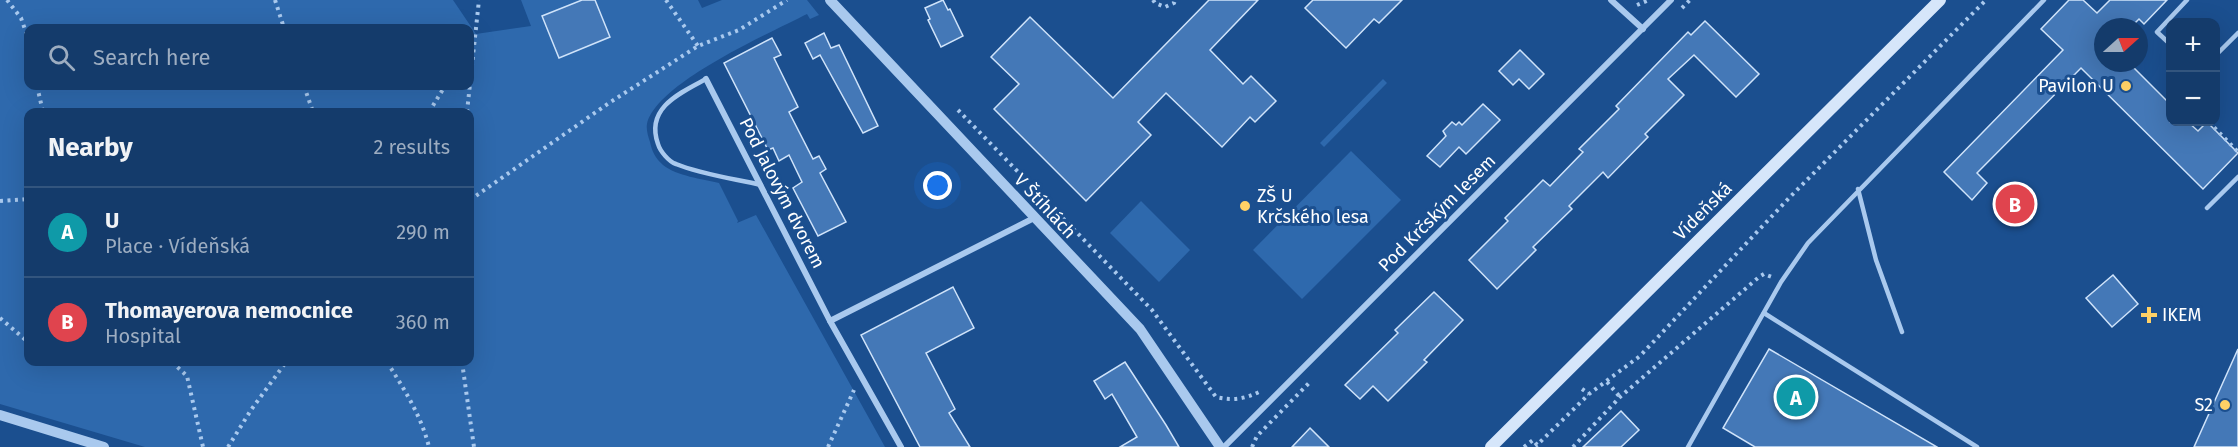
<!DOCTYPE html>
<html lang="en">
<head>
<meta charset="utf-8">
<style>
	body { margin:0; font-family:"Fira Sans",sans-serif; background:#1d4271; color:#f1f3f6 }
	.controls { position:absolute; right:18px; top:18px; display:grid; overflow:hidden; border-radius:12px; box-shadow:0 6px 24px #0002 }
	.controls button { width:54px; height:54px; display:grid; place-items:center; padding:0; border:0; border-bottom:2px solid #33557e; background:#143b6b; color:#f1f3f6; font:30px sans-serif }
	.compass { position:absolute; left:2094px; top:18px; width:54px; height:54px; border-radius:50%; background:#143b6b; box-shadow:0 6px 24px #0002; rotate:69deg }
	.you { position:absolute; left:938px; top:186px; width:21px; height:21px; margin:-15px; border:4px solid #fff; border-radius:50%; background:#1a73e8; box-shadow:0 0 0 9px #1a73e833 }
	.badge { display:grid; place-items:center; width:39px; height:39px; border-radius:50%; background:#e797bd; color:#fff; font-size:20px; font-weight:700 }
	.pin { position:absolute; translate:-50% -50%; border:3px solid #fff; box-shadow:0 2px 6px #0006 }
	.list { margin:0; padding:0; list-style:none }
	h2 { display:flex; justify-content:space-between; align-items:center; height:78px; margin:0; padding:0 24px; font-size:26px }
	h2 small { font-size:20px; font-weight:400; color:#9dadc1 }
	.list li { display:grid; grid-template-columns:39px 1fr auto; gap:18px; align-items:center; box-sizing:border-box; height:90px; padding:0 24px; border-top:2px solid #33557e }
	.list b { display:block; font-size:22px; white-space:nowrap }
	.list p { margin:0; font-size:20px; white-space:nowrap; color:#9dadc1 }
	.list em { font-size:20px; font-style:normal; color:#9dadc1 }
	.icon { flex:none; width:33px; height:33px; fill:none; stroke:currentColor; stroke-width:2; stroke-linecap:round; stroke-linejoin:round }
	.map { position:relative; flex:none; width:2238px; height:447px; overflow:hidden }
	.search { position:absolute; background:#143b6b; box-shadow:0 6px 24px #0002; left:24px; top:24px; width:450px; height:66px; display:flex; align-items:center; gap:15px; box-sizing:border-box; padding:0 21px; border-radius:12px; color:#9dadc1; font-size:22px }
	.panel { position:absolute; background:#143b6b; box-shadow:0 6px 24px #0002; left:24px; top:108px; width:450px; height:258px; border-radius:12px }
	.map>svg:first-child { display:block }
</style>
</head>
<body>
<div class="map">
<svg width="2238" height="447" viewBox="0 0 2238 447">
	<rect width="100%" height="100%" fill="#1b4f8f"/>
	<g fill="#2e69ad" fill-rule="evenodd">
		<path d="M 0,0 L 453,0 L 476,34 L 531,26 L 521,0 L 582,0 L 542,16 L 559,58 L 610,37 L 595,0 L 698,0 L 702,8 L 722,0 L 807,0 L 819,15 L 810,19 L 807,14 C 770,33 656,83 647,124 C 646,129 648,136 650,142 C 652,151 655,158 663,165 C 677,176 702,179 719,183 L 738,221 L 737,223 L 756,215 L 885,447 L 145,447 L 0,404 ZM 28,28 L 470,28 L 470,86 L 28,86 ZM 28,112 L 470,112 L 470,362 L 28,362 Z"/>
		<polygon points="1383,79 1387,83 1324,147 1320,143"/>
		<polygon points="1351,151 1401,200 1302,299 1253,250"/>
		<polygon points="1141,201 1190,250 1159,282 1110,233"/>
	</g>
	<g fill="#4478b7" stroke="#cfe3fa" stroke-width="1.5">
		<polygon points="582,0 595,0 610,37 559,58 542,16"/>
		<polygon points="943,0 948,10 950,9 963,36 941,47 928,20 930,19 925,8"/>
		<polygon points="1209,0 1258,0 1210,50 1243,84 1251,76 1276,101 1255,122 1250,117 1222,147 1166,93 1138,122 1151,135 1086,201 994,109 1019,84 991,57 1030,17 1113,98"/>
		<polygon points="1313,0 1402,0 1379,23 1374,19 1346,48 1305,8"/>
		<polygon points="2069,0 2083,0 2097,13 2110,0 2167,0 2144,24 2139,19 2131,27 2103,27 2103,63 2129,63 2170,104 2170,122 2188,122 2198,131 2207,122 2238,153 2203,189 2081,68 1977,173 1987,183 1972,200 1944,172 2063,50 2041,29"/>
		<polygon points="1705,21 1759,74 1736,97 1694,55 1668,79 1684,95 1645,134 1648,137 1608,178 1603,172 1569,206 1572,209 1533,247 1536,250 1497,289 1469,260 1508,221 1505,218 1543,180 1550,186 1583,152 1579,149 1619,109 1616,106 1688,32 1691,35"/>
		<polygon points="824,33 831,48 839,45 878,126 863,133 820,55 813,59 805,43"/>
		<polygon points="772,38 781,55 774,58 798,107 789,112 813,159 819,156 826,169 820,173 846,222 818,236 793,188 802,182 789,155 779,161 773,148 768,150 724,63"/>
		<polygon points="1520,50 1544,74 1529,89 1519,79 1513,85 1499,71"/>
		<polygon points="1483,104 1500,120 1466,154 1459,147 1440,167 1427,156 1446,136 1443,131 1452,122 1456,125 1459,122 1462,125"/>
		<polygon points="2113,275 2138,304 2112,327 2086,298"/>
		<polygon points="953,287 974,328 926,353 955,409 949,413 970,447 920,447 861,335"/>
		<polygon points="1434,292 1463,320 1424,360 1427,362 1388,401 1373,386 1360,399 1345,385 1398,333 1395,330"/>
		<polygon points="1769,349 1937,447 1755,447 1723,428"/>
		<polygon points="2238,349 2238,447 2194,447"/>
		<polygon points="1125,362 1166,425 1179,447 1120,447 1137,437 1112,394 1105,399 1094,381"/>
		<polygon points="1621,411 1639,430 1621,447 1583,447"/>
		<polygon points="1310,428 1329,447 1292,447"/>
	</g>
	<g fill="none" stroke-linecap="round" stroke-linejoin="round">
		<g stroke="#a9c9ee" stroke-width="4" stroke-dasharray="3 4.5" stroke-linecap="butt">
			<polyline points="7,0 21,18 28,38"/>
			<polyline points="275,0 284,28"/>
			<polyline points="666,0 698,46"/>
			<polyline points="1153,0 1155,3 1165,7 1174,3 1175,0"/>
			<polyline points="1637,5 1649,0"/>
			<polyline points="1682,8 1690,0"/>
			<polyline points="37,86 43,112"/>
			<polyline points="304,86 313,112"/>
			<path d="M 958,110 L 1152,310 L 1216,397 C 1233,401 1245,399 1261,391"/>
			<polyline points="429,112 445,86"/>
			<polyline points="467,112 479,0"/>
			<polyline points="2209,122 2238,152"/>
			<polyline points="470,200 609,103 698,46 739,30 787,0"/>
			<polyline points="0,201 28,199"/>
			<polyline points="0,318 28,342"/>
			<polyline points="172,362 187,376 203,447"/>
			<path d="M 387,362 C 404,389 421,415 429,447"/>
			<polyline points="462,362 474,447"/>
			<polyline points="1607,382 1620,397"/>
			<polyline points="1582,389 1589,394"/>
			<polyline points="228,447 251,410 286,362"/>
			<polyline points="828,447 854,390"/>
			<polyline points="1252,447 1257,436 1309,383"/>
			<polyline points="1524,447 1533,440 1537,445 1589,394 1640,356 1790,197 1986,0"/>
			<polyline points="1573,447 1620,397 1759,277 1764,274 1772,277"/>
		</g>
		<g stroke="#a9c9ee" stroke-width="4.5">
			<polyline points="2170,44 2157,32 2187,0"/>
			<polyline points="2216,55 2238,33"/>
			<path d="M 706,79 C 680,93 645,108 658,144 C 660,151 669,162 676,164 C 700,174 735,179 761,185"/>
			<polyline points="1858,189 1876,260 1902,332"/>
			<polyline points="2207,208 2238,177"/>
			<polyline points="1764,313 1977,447"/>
			<polyline points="1688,447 1781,282 1808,243 2044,0"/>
		</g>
		<g stroke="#a9c9ee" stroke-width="6">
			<polyline points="1611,0 1643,29"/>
			<polyline points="706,79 830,321 901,447"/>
			<polyline points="830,321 1034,218"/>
			<polyline points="1224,447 1671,0"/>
		</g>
		<g stroke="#a9c9ee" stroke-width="10">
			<polyline points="830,0 1140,329 1220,447"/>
			<polyline points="0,415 104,447"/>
		</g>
		<polyline stroke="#d6e6fa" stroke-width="12" points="1491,447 1940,0"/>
	</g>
	<g fill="#ffd166" stroke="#1b4f8f" stroke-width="2">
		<circle cx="2126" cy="86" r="6"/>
		<circle cx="1245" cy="206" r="6"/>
		<path d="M2146 306h6v6h6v6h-6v6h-6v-6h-6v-6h6z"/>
		<circle cx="2225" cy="405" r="6"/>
	</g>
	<g text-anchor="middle" stroke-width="6" stroke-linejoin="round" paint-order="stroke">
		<g font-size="18" fill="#fff" stroke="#1b4f8f" text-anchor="end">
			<text x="2114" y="92">Pavilon U</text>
			<text x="1257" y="202" text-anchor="start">ZŠ U<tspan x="1257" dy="21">Krčského lesa</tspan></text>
			<text x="2162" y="321" text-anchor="start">IKEM</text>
			<text x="2213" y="411">S2</text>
		</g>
		<g font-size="18" fill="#fff" stroke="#1b4f8f">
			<text transform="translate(782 193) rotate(63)" y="6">Pod Jalovým dvorem</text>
			<text transform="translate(1045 206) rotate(47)" y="6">V Štíhlách</text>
			<text transform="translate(1703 211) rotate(-45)" y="6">Vídeňská</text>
			<text transform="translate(1437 213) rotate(-45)" y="6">Pod Krčským lesem</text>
		</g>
	</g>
</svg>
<div class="controls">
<button>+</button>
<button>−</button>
</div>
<svg class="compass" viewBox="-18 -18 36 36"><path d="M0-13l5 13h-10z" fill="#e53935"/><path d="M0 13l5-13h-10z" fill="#9dadc1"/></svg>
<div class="you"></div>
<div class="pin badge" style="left:1796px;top:397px;background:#0f9aa8">A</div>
<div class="pin badge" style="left:2015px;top:204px;background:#e0444e">B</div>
<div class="search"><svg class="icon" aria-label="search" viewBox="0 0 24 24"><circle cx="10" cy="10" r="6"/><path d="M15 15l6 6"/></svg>Search here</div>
<section class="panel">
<h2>Nearby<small>2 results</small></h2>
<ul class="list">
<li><span class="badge" style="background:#0f9aa8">A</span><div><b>U</b><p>Place · Vídeňská</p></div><em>290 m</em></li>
<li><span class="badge" style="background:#e0444e">B</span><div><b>Thomayerova nemocnice</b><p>Hospital</p></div><em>360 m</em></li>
</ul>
</section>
</div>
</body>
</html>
